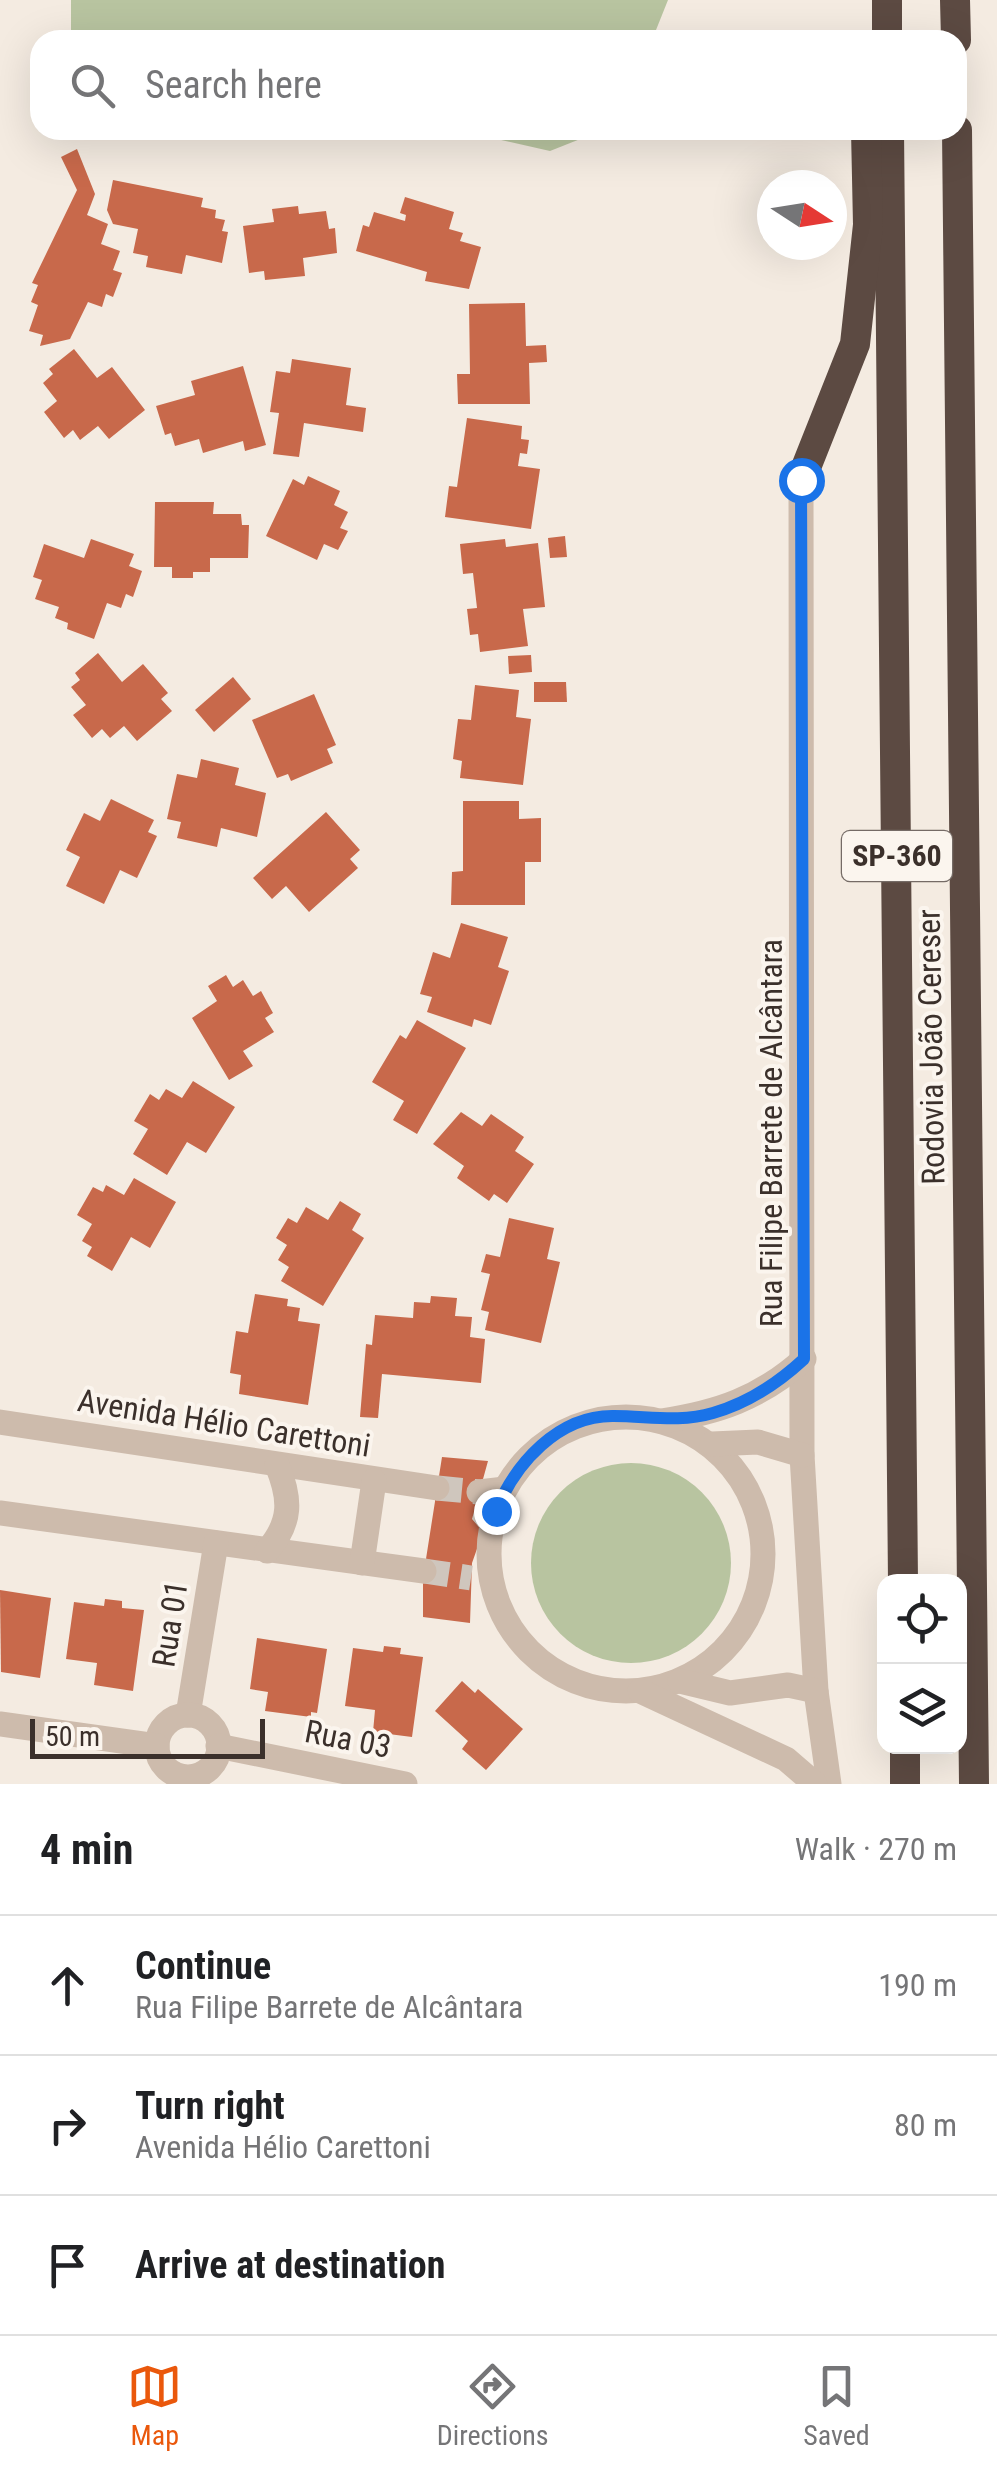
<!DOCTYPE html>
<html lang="en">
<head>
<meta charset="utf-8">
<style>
	body { margin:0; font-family:"Roboto Condensed",sans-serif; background:#f6f6f6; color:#202124 }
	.controls { position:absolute; right:30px; bottom:30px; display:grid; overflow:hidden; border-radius:20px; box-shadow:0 10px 40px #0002 }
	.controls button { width:90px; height:90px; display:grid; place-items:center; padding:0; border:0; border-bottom:2px solid #e0e0e0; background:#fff; color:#202124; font:50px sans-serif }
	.compass { position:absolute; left:757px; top:170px; width:90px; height:90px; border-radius:50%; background:#fff; box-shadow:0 10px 40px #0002; rotate:102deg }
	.scale { position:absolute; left:30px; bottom:25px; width:235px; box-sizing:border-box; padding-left:10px; border:5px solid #3b302b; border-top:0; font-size:28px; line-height:35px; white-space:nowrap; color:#3b302b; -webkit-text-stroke:8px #fbf5ee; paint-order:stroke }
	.stop { position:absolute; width:30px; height:30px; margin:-22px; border:8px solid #1a73e8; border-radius:50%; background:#fff }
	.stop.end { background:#1a73e8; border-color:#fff; box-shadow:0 2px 10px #0008 }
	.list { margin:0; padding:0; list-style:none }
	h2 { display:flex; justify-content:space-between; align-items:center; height:130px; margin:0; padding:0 40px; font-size:42px }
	h2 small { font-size:32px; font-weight:400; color:#757577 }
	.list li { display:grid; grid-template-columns:65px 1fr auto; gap:30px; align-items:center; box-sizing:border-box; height:140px; padding:0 40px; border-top:2px solid #e0e0e0 }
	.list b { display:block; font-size:38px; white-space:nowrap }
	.list p { margin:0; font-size:32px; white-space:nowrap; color:#757577 }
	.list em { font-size:32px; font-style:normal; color:#757577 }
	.icon { flex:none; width:55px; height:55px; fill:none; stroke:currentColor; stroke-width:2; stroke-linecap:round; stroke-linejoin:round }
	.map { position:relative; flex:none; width:997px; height:1784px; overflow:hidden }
	.search { position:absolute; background:#fff; box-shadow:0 10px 40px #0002; left:30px; right:30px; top:30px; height:110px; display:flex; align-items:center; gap:25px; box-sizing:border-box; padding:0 35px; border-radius:30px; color:#757577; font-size:38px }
	.sheet { height:550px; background:#fff }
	nav { display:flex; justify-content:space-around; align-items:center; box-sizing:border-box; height:140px; border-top:2px solid #e0e0e0; background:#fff; font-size:28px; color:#757577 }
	nav a { display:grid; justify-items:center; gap:5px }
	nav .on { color:#ea580c }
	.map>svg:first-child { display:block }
</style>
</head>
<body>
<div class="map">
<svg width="997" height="1784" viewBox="0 0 997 1784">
	<rect width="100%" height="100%" fill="#f4ebe1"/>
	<g fill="#b8c4a0">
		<polygon points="71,0 668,0 652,40 87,40 71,33"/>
		<polygon points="457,130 603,130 550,151"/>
		<circle cx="631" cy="1563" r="100"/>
	</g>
	<g fill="#c8694b">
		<polygon points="77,149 95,194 87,215 108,224 101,244 120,251 113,270 122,273 113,297 106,294 102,307 88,302 70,339 40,346 43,335 29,331 38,305 31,302 38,285 32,283 77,190 61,157"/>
		<polygon points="113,180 203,198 201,207 216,210 215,218 225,220 222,231 228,232 222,263 186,255 182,274 146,267 148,256 133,253 138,229 113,224 107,210"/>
		<polygon points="405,197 454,212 449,229 463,233 460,241 481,247 469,289 425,281 427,272 356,251 363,225 369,227 374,212 405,221 406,215 400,213"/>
		<polygon points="298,206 299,214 326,211 329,229 335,228 337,253 303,258 305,276 265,280 264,271 249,273 243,226 274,222 272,209"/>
		<polygon points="525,303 526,346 546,345 547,362 529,363 530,404 458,404 457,374 470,374 469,304"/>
		<polygon points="74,349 97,378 112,367 145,410 109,439 98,426 80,440 73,430 64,438 44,412 57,401 43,383 53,374 49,369"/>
		<polygon points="292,359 351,368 346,405 366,408 363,432 304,423 299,457 273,454 279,413 270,412 276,371 290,373"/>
		<polygon points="243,366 266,445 245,451 243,441 203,453 199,439 175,446 171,433 165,435 156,406 195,395 191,381"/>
		<polygon points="467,418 522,426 521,439 529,440 527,454 520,453 518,466 540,469 531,529 445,517 449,486 457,487"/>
		<polygon points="308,476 340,491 334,505 348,512 340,528 348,531 338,550 324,544 317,560 266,536 293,479 304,485"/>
		<polygon points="155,502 214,502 213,514 241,514 242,525 249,525 248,558 210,558 210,572 193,572 193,578 172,578 172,567 154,567"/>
		<polygon points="565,536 567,557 550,558 548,538"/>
		<polygon points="91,539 134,554 129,566 142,571 133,597 126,594 121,608 107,603 94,639 67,629 68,623 55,618 59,607 35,599 42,580 33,577 44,544 84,558"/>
		<polygon points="505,539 506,547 538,543 545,607 523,609 528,646 480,652 478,634 470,635 467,609 477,608 473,573 463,574 460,544"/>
		<polygon points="98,653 122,682 143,664 168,693 161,699 172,711 137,741 124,726 110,738 102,729 92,738 73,715 86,705 71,687 80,680 75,673"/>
		<polygon points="531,655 532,672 509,674 508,656"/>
		<polygon points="233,677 251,699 214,732 195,710"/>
		<polygon points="534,682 566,682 567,702 534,702"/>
		<polygon points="475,685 519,690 516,717 531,719 523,785 460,778 462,761 453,759 458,719 471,720"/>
		<polygon points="314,694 336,745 327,749 333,763 291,781 288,774 277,778 252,720"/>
		<polygon points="201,759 239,768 235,785 266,793 257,837 221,828 217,847 177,838 181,822 167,819 177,774 197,778"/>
		<polygon points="111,799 154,820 148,832 157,836 137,878 120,870 104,904 66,886 80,857 66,850 84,813 100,821"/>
		<polygon points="463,801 519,801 519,819 541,818 541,862 525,862 525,905 451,905 452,872 463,871"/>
		<polygon points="326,812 360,850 350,859 358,868 309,912 286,886 272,899 253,878"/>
		<polygon points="461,923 508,937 498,967 509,971 491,1025 474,1019 472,1027 427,1012 432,997 420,994 433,952 450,958"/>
		<polygon points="226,975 233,987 243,980 253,996 261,991 273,1013 265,1018 274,1032 243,1051 253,1066 229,1080 192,1018 217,1001 208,986"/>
		<polygon points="417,1020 466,1048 417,1134 393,1120 404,1101 372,1082 400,1035 406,1039"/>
		<polygon points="193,1081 235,1107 206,1153 187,1142 167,1175 133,1154 148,1129 134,1121 150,1094 159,1100 166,1089 182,1098"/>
		<polygon points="461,1112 482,1126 491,1114 524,1137 515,1151 534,1164 507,1203 494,1194 489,1201 457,1178 464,1166 433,1144"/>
		<polygon points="134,1178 176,1202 150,1248 131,1237 112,1271 87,1256 92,1247 82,1241 92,1224 77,1215 93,1187 103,1192 106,1185 124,1195"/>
		<polygon points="340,1201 361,1214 352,1230 364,1238 323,1306 281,1281 289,1267 278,1260 287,1245 276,1238 288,1218 297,1223 306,1207 328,1220"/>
		<polygon points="509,1218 554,1228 547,1259 560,1262 541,1343 485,1330 489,1312 481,1310 490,1274 481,1272 486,1254 500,1257"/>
		<polygon points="255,1294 288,1299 287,1306 300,1308 298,1321 320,1324 308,1405 239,1394 241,1375 230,1373 236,1331 248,1333"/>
		<polygon points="431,1296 457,1298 455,1316 472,1317 470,1337 485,1339 481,1383 382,1374 378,1418 360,1417 366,1344 372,1345 375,1315 413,1318 414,1302 430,1303"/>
		<polygon points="442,1457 488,1461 472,1519 483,1532 472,1563 470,1623 423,1617 423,1578"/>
		<polygon points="0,1590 51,1598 40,1678 1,1672"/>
		<polygon points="105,1599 122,1601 122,1608 144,1610 133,1691 94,1685 97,1663 66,1659 74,1602 104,1606"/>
		<polygon points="257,1638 327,1649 317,1713 311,1712 311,1717 265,1711 268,1692 250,1689"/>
		<polygon points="384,1646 401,1648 400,1654 423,1657 412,1737 373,1732 375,1710 345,1706 353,1648 383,1652"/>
		<polygon points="462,1681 475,1693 478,1689 523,1729 486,1770 462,1749 468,1741 435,1711"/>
	</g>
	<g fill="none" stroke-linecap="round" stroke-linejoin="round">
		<g stroke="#cfc6bd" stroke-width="25" stroke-dasharray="25 12" stroke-linecap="butt">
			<polyline points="437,1488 479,1492"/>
			<polyline points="424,1571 471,1578"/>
		</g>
		<g stroke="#cdbbac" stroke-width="25">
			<polyline points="801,480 802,1455 816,1691 829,1784"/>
			<circle cx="626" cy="1554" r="137"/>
			<path d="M 661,1421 C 717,1413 761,1398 804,1359"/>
			<polyline points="0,1422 437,1488"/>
			<polyline points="712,1444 758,1442 802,1455"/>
			<polyline points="479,1492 505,1489"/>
			<polyline points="0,1513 424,1571"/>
			<path d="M 267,1551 C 292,1522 291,1499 277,1465"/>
			<polyline points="362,1563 374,1481"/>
			<polyline points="680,1681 730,1693 788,1685 816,1691"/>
			<polyline points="640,1691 786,1759 815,1784"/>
			<polyline points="188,1715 216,1543"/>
			<circle cx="188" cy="1746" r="31"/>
			<polyline points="0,1724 157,1746"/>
			<polyline points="218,1746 405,1784"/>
		</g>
		<g stroke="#5c4a42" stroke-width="30">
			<polyline points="887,0 887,40"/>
			<polyline points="955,0 956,40"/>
			<polyline points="889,130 903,1582"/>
			<polyline points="957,130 974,1784"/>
			<polyline points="801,480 855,344 868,225 866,130"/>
			<polyline points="905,1746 905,1784"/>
		</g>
	</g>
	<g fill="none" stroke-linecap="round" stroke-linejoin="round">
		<path stroke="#1a73e8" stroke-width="12" d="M 496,1511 C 515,1464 558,1415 614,1416 C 648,1416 679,1423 713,1413 C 748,1403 777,1384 804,1359 L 801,480"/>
	</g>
	<g text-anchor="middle" stroke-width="8" stroke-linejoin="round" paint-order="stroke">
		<rect fill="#fbf5ee" stroke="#756b66" stroke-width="2.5" x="842" y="831" width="110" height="50" rx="8"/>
		<g font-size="30" font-weight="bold" fill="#3b302b">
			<text x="897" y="866">SP-360</text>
		</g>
		<g font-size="32" fill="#3b302b" stroke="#fbf5ee">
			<text transform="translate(931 1047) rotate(-91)" y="11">Rodovia João Cereser</text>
			<text transform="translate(771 1133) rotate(-90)" y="11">Rua Filipe Barrete de Alcântara</text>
			<text transform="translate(224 1423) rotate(9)" y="11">Avenida Hélio Carettoni</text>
			<text transform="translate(170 1624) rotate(-81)" y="11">Rua 01</text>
			<text transform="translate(348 1739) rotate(11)" y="11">Rua 03</text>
		</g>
	</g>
</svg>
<div class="controls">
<button><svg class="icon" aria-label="locate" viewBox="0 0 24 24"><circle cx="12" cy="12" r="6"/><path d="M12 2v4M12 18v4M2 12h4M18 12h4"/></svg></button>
<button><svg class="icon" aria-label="layers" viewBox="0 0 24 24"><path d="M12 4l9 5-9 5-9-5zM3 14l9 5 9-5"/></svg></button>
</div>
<svg class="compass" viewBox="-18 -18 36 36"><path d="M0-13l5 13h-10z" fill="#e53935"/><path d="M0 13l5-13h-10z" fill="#757577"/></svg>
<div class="scale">50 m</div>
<div class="stop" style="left:801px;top:480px"></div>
<div class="stop end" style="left:496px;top:1511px"></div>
<div class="search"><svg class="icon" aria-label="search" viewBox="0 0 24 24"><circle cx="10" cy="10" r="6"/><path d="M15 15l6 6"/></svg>Search here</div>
</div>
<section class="sheet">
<h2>4 min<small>Walk · 270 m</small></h2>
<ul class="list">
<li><svg class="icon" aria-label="ahead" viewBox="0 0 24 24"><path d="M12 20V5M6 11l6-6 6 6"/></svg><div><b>Continue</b><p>Rua Filipe Barrete de Alcântara</p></div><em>190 m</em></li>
<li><svg class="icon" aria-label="right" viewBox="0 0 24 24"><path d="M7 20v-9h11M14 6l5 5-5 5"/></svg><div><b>Turn right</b><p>Avenida Hélio Carettoni</p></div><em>80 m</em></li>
<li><svg class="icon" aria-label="arrive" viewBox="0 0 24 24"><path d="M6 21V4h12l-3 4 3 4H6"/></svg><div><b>Arrive at destination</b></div></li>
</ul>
</section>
<nav>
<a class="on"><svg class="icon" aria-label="map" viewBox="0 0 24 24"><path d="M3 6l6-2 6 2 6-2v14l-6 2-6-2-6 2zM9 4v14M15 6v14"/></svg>Map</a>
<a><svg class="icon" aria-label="directions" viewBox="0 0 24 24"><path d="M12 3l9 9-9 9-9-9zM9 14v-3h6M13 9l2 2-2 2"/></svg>Directions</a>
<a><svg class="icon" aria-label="saved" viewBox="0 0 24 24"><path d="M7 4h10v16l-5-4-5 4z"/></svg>Saved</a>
</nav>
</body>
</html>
